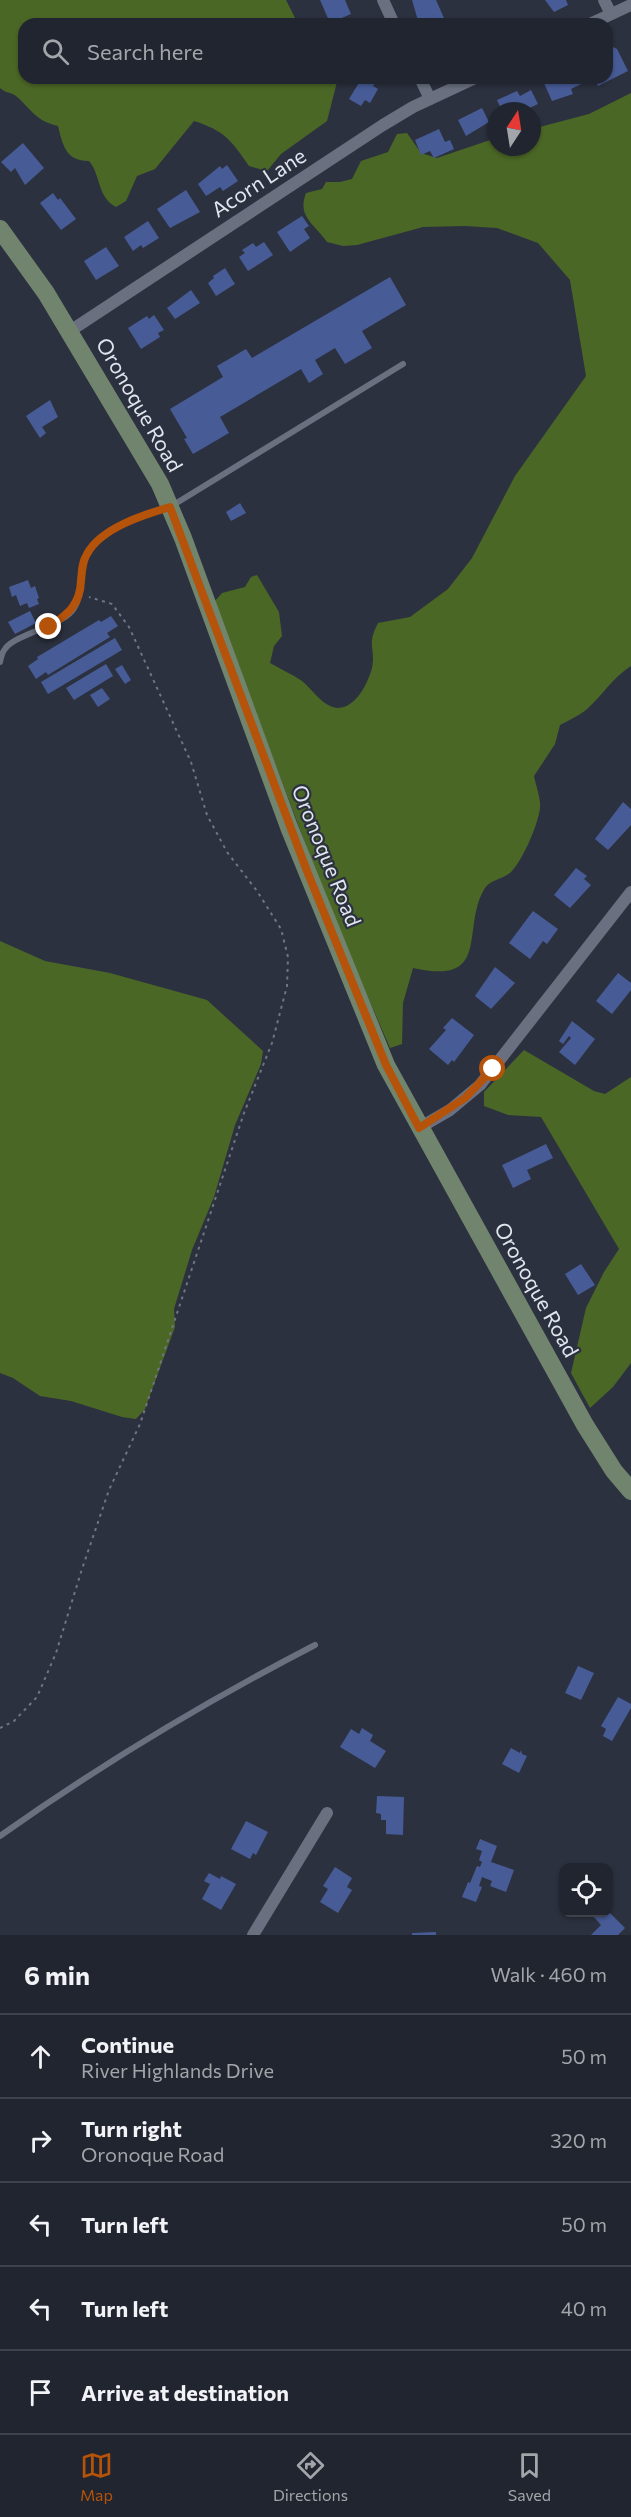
<!DOCTYPE html>
<html lang="en">
<head>
<meta charset="utf-8">
<style>
	body { margin:0; font-family:Commissioner,sans-serif; background:#2d313b; color:#f1f3f6 }
	.controls { position:absolute; right:18px; bottom:18px; display:grid; overflow:hidden; border-radius:12px; box-shadow:0 2px 4px #0004 }
	.controls button { width:54px; height:54px; display:grid; place-items:center; padding:0; border:0; border-bottom:2px solid #3e424b; background:#21252f; color:#f1f3f6; font:30px sans-serif }
	.compass { position:absolute; left:487px; top:102px; width:54px; height:54px; border-radius:50%; background:#21252f; box-shadow:0 2px 4px #0004; rotate:12deg }
	.stop { position:absolute; width:18px; height:18px; margin:-14px; border:4px solid #b45309; border-radius:50%; background:#fff }
	.stop.end { background:#b45309; border-color:#fff; box-shadow:0 2px 6px #0008 }
	.list { margin:0; padding:0; list-style:none }
	h2 { display:flex; justify-content:space-between; align-items:center; height:78px; margin:0; padding:0 24px; font-size:26px }
	h2 small { font-size:20px; font-weight:400; color:#a2a5aa }
	.list li { display:grid; grid-template-columns:39px 1fr auto; gap:18px; align-items:center; box-sizing:border-box; height:84px; padding:0 24px; border-top:2px solid #3e424b }
	.list b { display:block; font-size:22px; white-space:nowrap }
	.list p { margin:0; font-size:20px; white-space:nowrap; color:#a2a5aa }
	.list em { font-size:20px; font-style:normal; color:#a2a5aa }
	.icon { flex:none; width:33px; height:33px; fill:none; stroke:currentColor; stroke-width:2; stroke-linecap:round; stroke-linejoin:round }
	.map { position:relative; flex:none; width:631px; height:1935px; overflow:hidden }
	.search { position:absolute; background:#21252f; box-shadow:0 2px 4px #0004; left:18px; right:18px; top:18px; height:66px; display:flex; align-items:center; gap:15px; box-sizing:border-box; padding:0 21px; border-radius:18px; color:#a2a5aa; font-size:22px }
	.sheet { height:498px; background:#21252f }
	nav { display:flex; justify-content:space-around; align-items:center; box-sizing:border-box; height:84px; border-top:2px solid #3e424b; background:#21252f; font-size:16px; color:#a2a5aa }
	nav a { display:grid; justify-items:center; gap:3px }
	nav .on { color:#b45309 }
	.map>svg:first-child { display:block }
</style>
</head>
<body>
<div class="map">
<svg width="631" height="1935" viewBox="0 0 631 1935">
	<rect width="100%" height="100%" fill="#2c313f"/>
	<g fill="#4b6726">
		<path d="M 0,0 L 286,0 L 298,24 L 24,24 L 24,78 L 335,78 L 337,82 L 327,121 L 281,154 L 267,171 L 249,166 C 231,140 225,131 194,121 L 155,169 L 137,176 L 126,201 L 116,207 C 97,197 101,175 89,161 C 66,161 63,146 58,126 C 36,121 32,110 16,96 C 11,92 5,93 0,88 Z"/>
		<path d="M 631,93 L 631,666 C 611,679 603,695 586,710 C 578,716 569,720 560,725 L 555,744 L 534,776 C 536,786 541,799 540,808 C 538,825 523,859 512,871 C 505,879 491,879 485,888 C 460,928 493,986 413,968 L 403,1003 L 402,1044 L 390,1048 L 332,914 L 214,602 L 222,593 L 245,587 L 251,577 L 257,575 L 279,612 L 282,636 L 274,646 L 270,663 C 280,669 292,674 302,681 C 311,688 319,701 330,706 C 352,716 368,684 372,668 C 376,648 366,646 378,623 L 410,617 L 448,589 L 472,558 L 515,476 L 586,376 L 570,280 L 538,243 L 497,228 L 465,226 L 423,227 L 357,245 L 343,246 L 327,242 C 314,223 297,217 306,193 L 322,189 L 326,182 L 340,182 L 352,179 L 361,161 L 388,152 L 397,134 L 407,133 L 421,153 L 437,158 L 496,138 L 496,147 L 532,147 L 532,129 L 589,114 Z"/>
		<polygon points="0,941 45,961 110,973 207,1000 263,1051 261,1064 235,1125 214,1197 192,1250 174,1309 175,1327 145,1409 136,1419 122,1417 71,1401 40,1396 13,1378 0,1373"/>
		<polygon points="524,1050 594,1091 605,1094 631,1077 631,1363 613,1387 590,1408 571,1373 586,1308 604,1272 619,1249 541,1117 508,1115 484,1106 484,1092"/>
	</g>
	<g fill="#475c97">
		<polygon points="320,0 345,0 351,14 330,23"/>
		<polygon points="412,0 436,0 444,18 428,24 419,24"/>
		<polygon points="545,0 566,0 568,5 554,12"/>
		<polygon points="613,47 617,49 628,71 598,86 594,78 607,78 607,50"/>
		<polygon points="362,78 377,80 373,86 378,89 370,103 365,100 361,106 349,99"/>
		<polygon points="549,78 578,78 581,84 571,89 573,94 552,101 543,81"/>
		<polygon points="531,90 538,104 523,111 502,111 497,100 517,91 520,96"/>
		<polygon points="482,108 489,122 466,136 458,120"/>
		<polygon points="439,129 445,142 450,140 454,149 434,158 430,151 421,155 415,140"/>
		<polygon points="23,143 44,168 25,185 15,168 11,172 1,162"/>
		<polygon points="227,165 238,181 223,191 220,187 206,196 198,184 220,166 222,169"/>
		<polygon points="186,190 200,212 170,228 157,209"/>
		<polygon points="53,193 58,200 60,198 76,219 61,230 40,203"/>
		<polygon points="302,216 309,226 304,229 310,238 290,252 277,232"/>
		<polygon points="148,221 159,238 143,248 141,245 133,251 124,237"/>
		<polygon points="264,242 273,255 248,271 239,257 245,253 242,250 253,243 256,247"/>
		<polygon points="106,247 119,266 96,280 84,261"/>
		<polygon points="225,268 235,284 216,296 208,283 214,278 213,276"/>
		<polygon points="390,277 406,305 362,331 372,348 345,364 335,348 315,360 323,374 309,383 301,369 220,417 229,433 193,454 184,439 187,438 170,409 223,377 217,366 246,349 252,358"/>
		<polygon points="191,290 200,303 175,319 167,308"/>
		<polygon points="154,315 164,330 158,333 160,337 141,349 128,328 147,316 149,319"/>
		<polygon points="50,400 58,417 42,427 46,433 40,438 26,416"/>
		<polygon points="240,503 246,513 231,521 226,512"/>
		<polygon points="28,580 31,588 35,586 39,598 37,599 39,604 29,608 27,603 20,606 16,595 12,597 9,587"/>
		<polygon points="30,611 36,623 15,634 8,622"/>
		<polygon points="111,616 118,626 107,633 110,637 48,675 46,672 36,679 28,666 38,659 37,657 99,620 101,622"/>
		<polygon points="115,638 122,650 48,694 41,682"/>
		<polygon points="106,664 113,676 74,700 66,688"/>
		<polygon points="122,665 131,680 125,684 115,669"/>
		<polygon points="102,688 110,699 98,707 90,695"/>
		<polygon points="623,802 631,809 631,825 608,850 595,839"/>
		<polygon points="576,868 587,876 584,879 591,885 570,908 554,895"/>
		<polygon points="533,911 558,929 547,944 543,941 530,959 509,943"/>
		<polygon points="495,967 515,983 491,1009 475,996"/>
		<polygon points="618,973 631,983 631,990 612,1014 596,1001"/>
		<polygon points="452,1018 474,1035 454,1062 452,1060 448,1065 429,1049 446,1030 443,1028"/>
		<polygon points="572,1021 595,1039 575,1065 559,1052 571,1038 569,1036 563,1044 559,1041"/>
		<polygon points="546,1144 553,1158 527,1170 531,1179 513,1188 502,1165"/>
		<polygon points="581,1264 595,1285 578,1295 565,1274"/>
		<polygon points="578,1666 594,1673 581,1700 565,1693"/>
		<polygon points="618,1697 631,1704 631,1708 612,1741 603,1736 606,1729 601,1726"/>
		<polygon points="362,1728 373,1735 370,1741 386,1751 375,1768 340,1747 351,1729 359,1734"/>
		<polygon points="511,1748 520,1753 521,1750 522,1754 527,1756 519,1773 502,1764"/>
		<polygon points="377,1796 404,1797 403,1835 386,1834 386,1820 381,1820 381,1814 376,1813"/>
		<polygon points="246,1821 268,1832 256,1855 253,1853 250,1859 231,1849"/>
		<polygon points="480,1839 497,1846 491,1862 514,1870 506,1892 490,1886 492,1881 482,1877 479,1886 482,1887 476,1902 462,1897 468,1882 470,1883 477,1866 480,1867 482,1862 479,1860 482,1851 476,1849"/>
		<polygon points="335,1867 352,1878 347,1887 352,1890 338,1913 320,1902 328,1889 323,1886"/>
		<polygon points="209,1873 220,1879 221,1876 236,1884 221,1910 202,1899 210,1884 204,1881"/>
		<polygon points="608,1911 625,1928 618,1935 591,1935 601,1925 594,1917 599,1912 608,1912"/>
		<polygon points="436,1932 436,1935 412,1935 412,1933"/>
	</g>
	<g fill="none" stroke-linecap="round" stroke-linejoin="round">
		<polyline stroke="#707581" stroke-width="2" stroke-dasharray="3 4.5" stroke-linecap="butt" points="0,1728 14,1721 37,1697 56,1653 82,1569 109,1490 140,1424 244,1113 272,1043 287,986 288,957 281,929 257,891 227,852 207,815 191,762 129,627 112,604 89,597"/>
		<g stroke="#6a7080" stroke-width="6">
			<path d="M 0,662 C 1,658 2,652 5,649 C 13,636 53,628 69,614 C 83,601 79,583 82,567 C 89,532 140,516 170,507 L 403,364"/>
			<path d="M 0,1836 C 100,1765 205,1702 315,1645"/>
		</g>
		<g stroke="#6a7080" stroke-width="12">
			<polyline points="383,0 394,24"/>
			<polyline points="604,0 611,14"/>
			<polyline points="590,24 631,5"/>
			<polyline points="420,78 430,99"/>
			<polyline points="70,331 383,125 413,107 475,78"/>
			<polyline points="419,1128 450,1110 480,1085 631,892"/>
			<polyline points="253,1935 327,1813"/>
		</g>
		<polyline stroke="#71846e" stroke-width="18" points="0,229 46,293 160,484 183,538 289,827 386,1065 585,1425 614,1471 631,1491"/>
	</g>
	<g fill="none" stroke-linecap="round" stroke-linejoin="round">
		<path stroke="#b45309" stroke-width="8" d="M 49,627 C 68,614 80,605 81,581 C 82,571 82,562 87,554 C 101,528 143,515 170,507 L 307,871 L 386,1065 L 419,1128 L 465,1098 L 493,1069"/>
	</g>
	<g text-anchor="middle" stroke-width="4.5" stroke-linejoin="round" paint-order="stroke">
		<g font-size="21" fill="#e1e5ee" stroke="#2c313f">
			<text transform="translate(259 183) rotate(-33)" y="7">Acorn Lane</text>
			<text transform="translate(139 405) rotate(60)" y="7">Oronoque Road</text>
			<text transform="translate(326 856) rotate(68)" y="7">Oronoque Road</text>
			<text transform="translate(536 1290) rotate(61)" y="7">Oronoque Road</text>
		</g>
	</g>
</svg>
<div class="controls">
<button><svg class="icon" aria-label="locate" viewBox="0 0 24 24"><circle cx="12" cy="12" r="6"/><path d="M12 2v4M12 18v4M2 12h4M18 12h4"/></svg></button>
</div>
<svg class="compass" viewBox="-18 -18 36 36"><path d="M0-13l5 13h-10z" fill="#e53935"/><path d="M0 13l5-13h-10z" fill="#a2a5aa"/></svg>
<div class="stop" style="left:493px;top:1069px"></div>
<div class="stop end" style="left:49px;top:627px"></div>
<div class="search"><svg class="icon" aria-label="search" viewBox="0 0 24 24"><circle cx="10" cy="10" r="6"/><path d="M15 15l6 6"/></svg>Search here</div>
</div>
<section class="sheet">
<h2>6 min<small>Walk · 460 m</small></h2>
<ul class="list">
<li><svg class="icon" aria-label="ahead" viewBox="0 0 24 24"><path d="M12 20V5M6 11l6-6 6 6"/></svg><div><b>Continue</b><p>River Highlands Drive</p></div><em>50 m</em></li>
<li><svg class="icon" aria-label="right" viewBox="0 0 24 24"><path d="M7 20v-9h11M14 6l5 5-5 5"/></svg><div><b>Turn right</b><p>Oronoque Road</p></div><em>320 m</em></li>
<li><svg class="icon" aria-label="left" viewBox="0 0 24 24"><path d="M17 20v-9H6M10 6l-5 5 5 5"/></svg><div><b>Turn left</b></div><em>50 m</em></li>
<li><svg class="icon" aria-label="left" viewBox="0 0 24 24"><path d="M17 20v-9H6M10 6l-5 5 5 5"/></svg><div><b>Turn left</b></div><em>40 m</em></li>
<li><svg class="icon" aria-label="arrive" viewBox="0 0 24 24"><path d="M6 21V4h12l-3 4 3 4H6"/></svg><div><b>Arrive at destination</b></div></li>
</ul>
</section>
<nav>
<a class="on"><svg class="icon" aria-label="map" viewBox="0 0 24 24"><path d="M3 6l6-2 6 2 6-2v14l-6 2-6-2-6 2zM9 4v14M15 6v14"/></svg>Map</a>
<a><svg class="icon" aria-label="directions" viewBox="0 0 24 24"><path d="M12 3l9 9-9 9-9-9zM9 14v-3h6M13 9l2 2-2 2"/></svg>Directions</a>
<a><svg class="icon" aria-label="saved" viewBox="0 0 24 24"><path d="M7 4h10v16l-5-4-5 4z"/></svg>Saved</a>
</nav>
</body>
</html>
